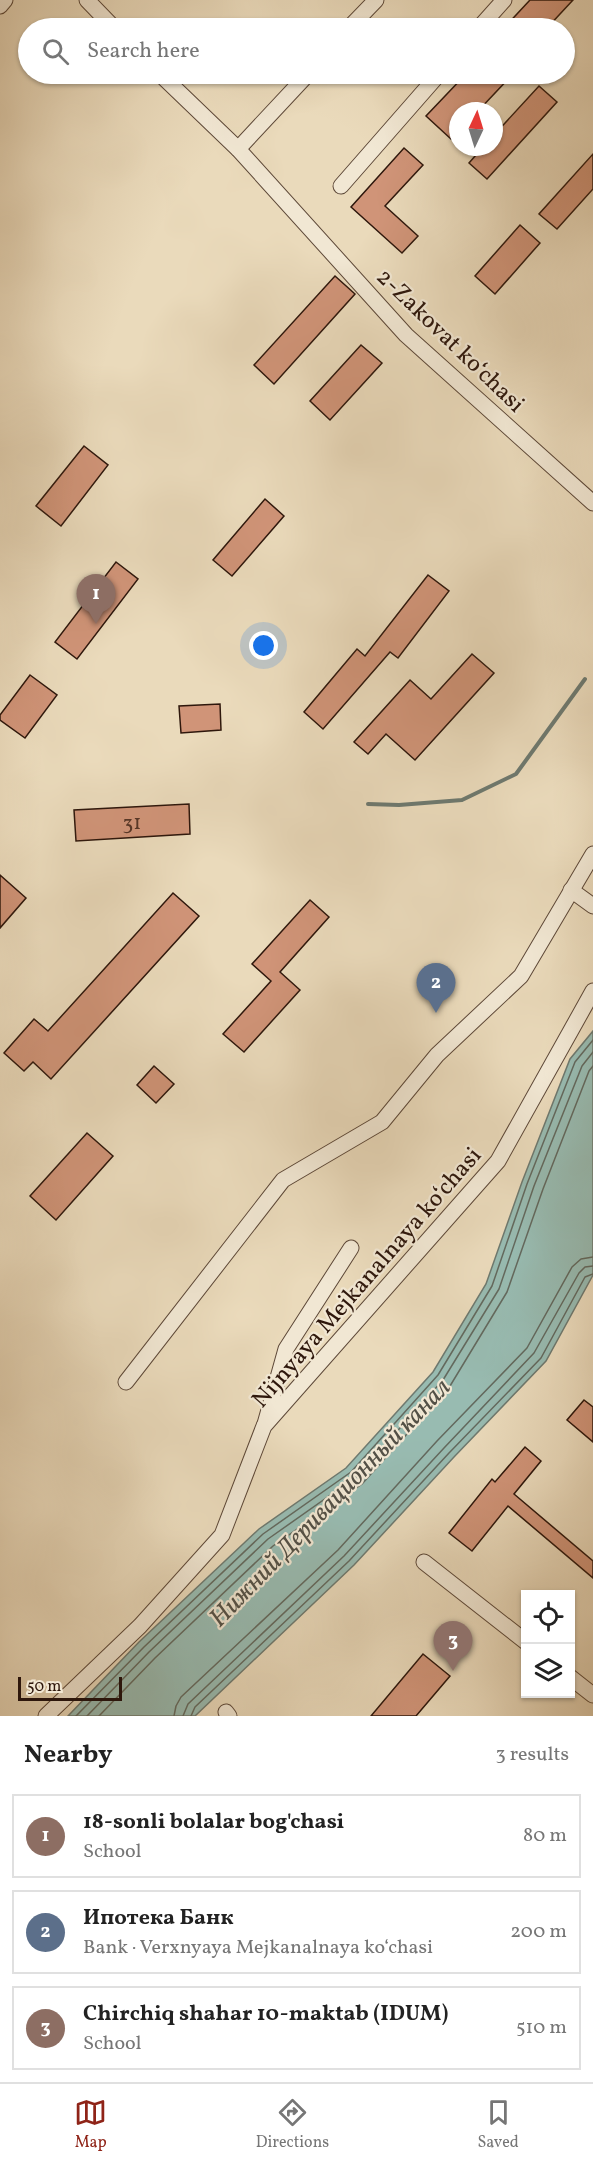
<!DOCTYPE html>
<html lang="en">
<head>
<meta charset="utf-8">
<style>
	body { margin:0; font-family:Vollkorn,serif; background:#f6f6f6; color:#222 }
	.controls { position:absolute; right:18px; bottom:18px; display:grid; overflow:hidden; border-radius:0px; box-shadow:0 2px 4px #0004 }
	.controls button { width:54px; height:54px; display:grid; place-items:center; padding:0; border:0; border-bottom:2px solid #e0e0e0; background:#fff; color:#222; font:30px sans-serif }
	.compass { position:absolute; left:449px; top:102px; width:54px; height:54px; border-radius:50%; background:#fff; box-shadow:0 2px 4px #0004; rotate:4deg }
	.scale { position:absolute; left:18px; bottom:15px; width:104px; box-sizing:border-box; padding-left:6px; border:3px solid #2e170c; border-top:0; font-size:16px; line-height:21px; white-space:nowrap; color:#2e170c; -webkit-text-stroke:4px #f1e7d3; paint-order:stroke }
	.you { position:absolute; left:264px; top:646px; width:21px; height:21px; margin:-15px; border:4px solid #fff; border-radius:50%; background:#1a73e8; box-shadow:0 0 0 9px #1a73e833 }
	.badge { display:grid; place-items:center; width:39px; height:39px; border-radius:50%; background:#8f2418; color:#fff; font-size:20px; font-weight:700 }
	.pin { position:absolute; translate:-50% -50px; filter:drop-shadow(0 2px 3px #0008) }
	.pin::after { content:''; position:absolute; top:32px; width:21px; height:18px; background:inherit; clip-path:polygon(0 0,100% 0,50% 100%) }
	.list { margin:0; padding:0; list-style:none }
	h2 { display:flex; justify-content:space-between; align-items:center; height:78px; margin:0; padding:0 24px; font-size:26px }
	h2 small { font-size:20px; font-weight:400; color:#767676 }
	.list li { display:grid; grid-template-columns:39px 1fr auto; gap:18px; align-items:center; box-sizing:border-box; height:84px; margin:0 12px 12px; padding:0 12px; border:2px solid #e0e0e0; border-radius:0px }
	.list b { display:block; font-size:22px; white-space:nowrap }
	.list p { margin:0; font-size:20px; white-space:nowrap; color:#767676 }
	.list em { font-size:20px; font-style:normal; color:#767676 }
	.icon { flex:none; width:33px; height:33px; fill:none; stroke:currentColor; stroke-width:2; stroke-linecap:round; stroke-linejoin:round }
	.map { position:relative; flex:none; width:593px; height:1716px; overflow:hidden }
	.search { position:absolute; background:#fff; box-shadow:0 2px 4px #0004; left:18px; right:18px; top:18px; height:66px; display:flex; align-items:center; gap:15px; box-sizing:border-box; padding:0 21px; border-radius:33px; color:#767676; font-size:22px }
	.sheet { height:366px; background:#fff }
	nav { display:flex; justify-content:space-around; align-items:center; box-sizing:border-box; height:84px; border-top:2px solid #e0e0e0; background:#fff; font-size:16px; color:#767676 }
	nav a { display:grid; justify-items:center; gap:3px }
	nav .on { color:#8f2418 }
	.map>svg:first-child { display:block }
</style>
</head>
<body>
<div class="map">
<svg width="593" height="1716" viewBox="0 0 593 1716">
	<rect width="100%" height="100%" fill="#eadabb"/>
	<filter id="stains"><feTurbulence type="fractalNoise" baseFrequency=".00333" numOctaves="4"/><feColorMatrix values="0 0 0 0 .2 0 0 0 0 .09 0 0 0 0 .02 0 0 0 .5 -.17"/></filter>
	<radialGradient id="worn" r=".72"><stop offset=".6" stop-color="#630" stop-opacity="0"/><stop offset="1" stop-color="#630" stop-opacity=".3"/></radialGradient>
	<polygon fill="#98bbb1" stroke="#6e796f" stroke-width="1.5" points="593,1031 593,1275 546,1361 454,1457 354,1565 195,1716 68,1716 139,1642 259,1529 346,1468 433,1372 486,1284 522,1182 570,1059"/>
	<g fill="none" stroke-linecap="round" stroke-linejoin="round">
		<g stroke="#63695e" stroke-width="1.5">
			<polyline points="76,1716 144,1647 263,1534 351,1472 438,1375 492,1286 527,1184 575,1062 593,1040"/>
			<polyline points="87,1716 149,1652 268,1539 356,1477 443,1380 499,1289 534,1186 582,1066 593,1052"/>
			<polyline points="99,1716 155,1658 273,1546 362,1484 450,1386 507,1292 543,1189 589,1071 593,1066"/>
			<polyline points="174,1716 176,1706 181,1697 338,1550 437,1441 527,1348 572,1267 581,1259 593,1257"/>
			<polyline points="183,1716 188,1704 344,1556 444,1448 534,1353 579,1273 585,1267 593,1266"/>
			<polyline points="191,1716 195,1707 349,1561 449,1453 541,1358 585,1277 593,1274"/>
		</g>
		<polyline stroke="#6e796f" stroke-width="4" points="368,804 399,805 462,800 516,774 585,679"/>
	</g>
	<g fill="#d09478" stroke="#2e170c" stroke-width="1.5">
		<polygon points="530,0 573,0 547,28 504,28"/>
		<polygon points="466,74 513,74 478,111 458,111 458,132 451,139 426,116"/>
		<polygon points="539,86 557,102 487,179 469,163 483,147 494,147 494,135"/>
		<polygon points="404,148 423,165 385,206 418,236 402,253 351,207"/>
		<polygon points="593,154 593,189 557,229 539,214"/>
		<polygon points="520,225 540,243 495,294 475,276"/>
		<polygon points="335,276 355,294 274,384 254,365"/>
		<polygon points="361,345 382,363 330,420 310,401"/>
		<polygon points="84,446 108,465 61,526 36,506"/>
		<polygon points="265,499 284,516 232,576 213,560"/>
		<polygon points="116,562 138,579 77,659 55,642"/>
		<polygon points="428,575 449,591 398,658 390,652 323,729 304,712 357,649 365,656"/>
		<polygon points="472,654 494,673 415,760 386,734 368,754 354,742 410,680 431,699"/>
		<polygon points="30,675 57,695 25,738 0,720 0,715"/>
		<polygon points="220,704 221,730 181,733 179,706"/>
		<polygon points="189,804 190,834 76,841 74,810"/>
		<polygon points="0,875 26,898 0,928"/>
		<polygon points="173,893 199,916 51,1079 33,1062 24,1071 4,1053 34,1019 48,1031"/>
		<polygon points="310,900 329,917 280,972 300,990 244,1052 223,1034 271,981 252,964"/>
		<polygon points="154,1066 174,1084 156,1103 137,1085"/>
		<polygon points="87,1133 113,1156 56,1220 30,1196"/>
		<polygon points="584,1400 593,1407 593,1442 567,1420"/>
		<polygon points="525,1447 541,1461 514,1494 593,1561 593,1578 508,1506 472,1551 449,1533 492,1479 495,1482"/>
		<polygon points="423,1654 450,1676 416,1716 371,1716"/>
	</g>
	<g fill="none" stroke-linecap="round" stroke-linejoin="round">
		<g stroke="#5d4838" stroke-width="17">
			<g id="minor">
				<polyline points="87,0 114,28"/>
				<polyline points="0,6 5,0"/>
				<polyline points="349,28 376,0"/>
				<polyline points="479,28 504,0"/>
				<polyline points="160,74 238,149 406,335 593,503"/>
				<polyline points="238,149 308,74"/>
				<polyline points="341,186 439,74"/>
				<polyline points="571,890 593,906"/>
				<polyline points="126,1382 283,1180 382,1122 437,1055 521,976 593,854"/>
				<polyline points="265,1424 286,1349 351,1248"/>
				<polyline points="424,1562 526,1642"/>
				<polyline points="570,1677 593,1695"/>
				<polyline points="226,1712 229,1716"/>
				<polyline points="46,1716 140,1626 222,1535 264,1426 498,1161 593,991"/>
			</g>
		</g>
		<use href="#minor" stroke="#f1e7d3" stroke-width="15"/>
	</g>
	<g text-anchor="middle" stroke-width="4.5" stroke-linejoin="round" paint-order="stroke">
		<g font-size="21" fill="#563627">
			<text x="132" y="829">31</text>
		</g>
		<g font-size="24" fill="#2e170c" stroke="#f1e7d3">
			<text transform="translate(451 340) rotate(44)" y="8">2-Zakovat ko‘chasi</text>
			<text transform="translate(366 1277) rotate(-49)" y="8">Nijnyaya Mejkanalnaya ko‘chasi</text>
		</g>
		<g font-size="26" font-style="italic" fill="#535046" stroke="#f1e7d3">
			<text transform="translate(329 1502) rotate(-46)" y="9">Нижний Деривационный канал</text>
		</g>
	</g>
	<rect width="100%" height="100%" filter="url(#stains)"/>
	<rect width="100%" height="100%" fill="url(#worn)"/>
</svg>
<div class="controls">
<button><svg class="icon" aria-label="locate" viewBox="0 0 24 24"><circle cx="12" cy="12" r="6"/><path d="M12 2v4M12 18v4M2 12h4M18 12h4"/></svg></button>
<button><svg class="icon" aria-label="layers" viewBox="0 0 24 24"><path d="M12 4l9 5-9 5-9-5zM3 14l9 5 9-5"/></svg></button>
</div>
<svg class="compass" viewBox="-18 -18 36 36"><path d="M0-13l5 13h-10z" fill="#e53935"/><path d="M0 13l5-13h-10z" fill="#767676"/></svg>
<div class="scale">50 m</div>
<div class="you"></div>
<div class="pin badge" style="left:96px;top:624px;background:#8d6e63">1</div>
<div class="pin badge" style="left:436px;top:1013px;background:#5c6f8a">2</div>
<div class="pin badge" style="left:453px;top:1671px;background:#8d6e63">3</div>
<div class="search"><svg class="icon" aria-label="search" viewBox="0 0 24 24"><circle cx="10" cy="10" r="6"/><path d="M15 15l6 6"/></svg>Search here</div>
</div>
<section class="sheet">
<h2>Nearby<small>3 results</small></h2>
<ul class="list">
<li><span class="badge" style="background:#8d6e63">1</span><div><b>18-sonli bolalar bog'chasi</b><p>School</p></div><em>80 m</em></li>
<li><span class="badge" style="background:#5c6f8a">2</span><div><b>Ипотека Банк</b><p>Bank · Verxnyaya Mejkanalnaya ko‘chasi</p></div><em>200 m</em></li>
<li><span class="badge" style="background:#8d6e63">3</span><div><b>Chirchiq shahar 10-maktab (IDUM)</b><p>School</p></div><em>510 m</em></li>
</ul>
</section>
<nav>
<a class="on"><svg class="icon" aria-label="map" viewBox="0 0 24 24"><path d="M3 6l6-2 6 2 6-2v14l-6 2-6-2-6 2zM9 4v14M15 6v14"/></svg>Map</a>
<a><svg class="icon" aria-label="directions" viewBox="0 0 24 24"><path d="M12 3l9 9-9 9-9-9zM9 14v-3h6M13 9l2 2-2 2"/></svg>Directions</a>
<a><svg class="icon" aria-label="saved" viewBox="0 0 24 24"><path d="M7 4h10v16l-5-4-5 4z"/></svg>Saved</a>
</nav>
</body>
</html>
